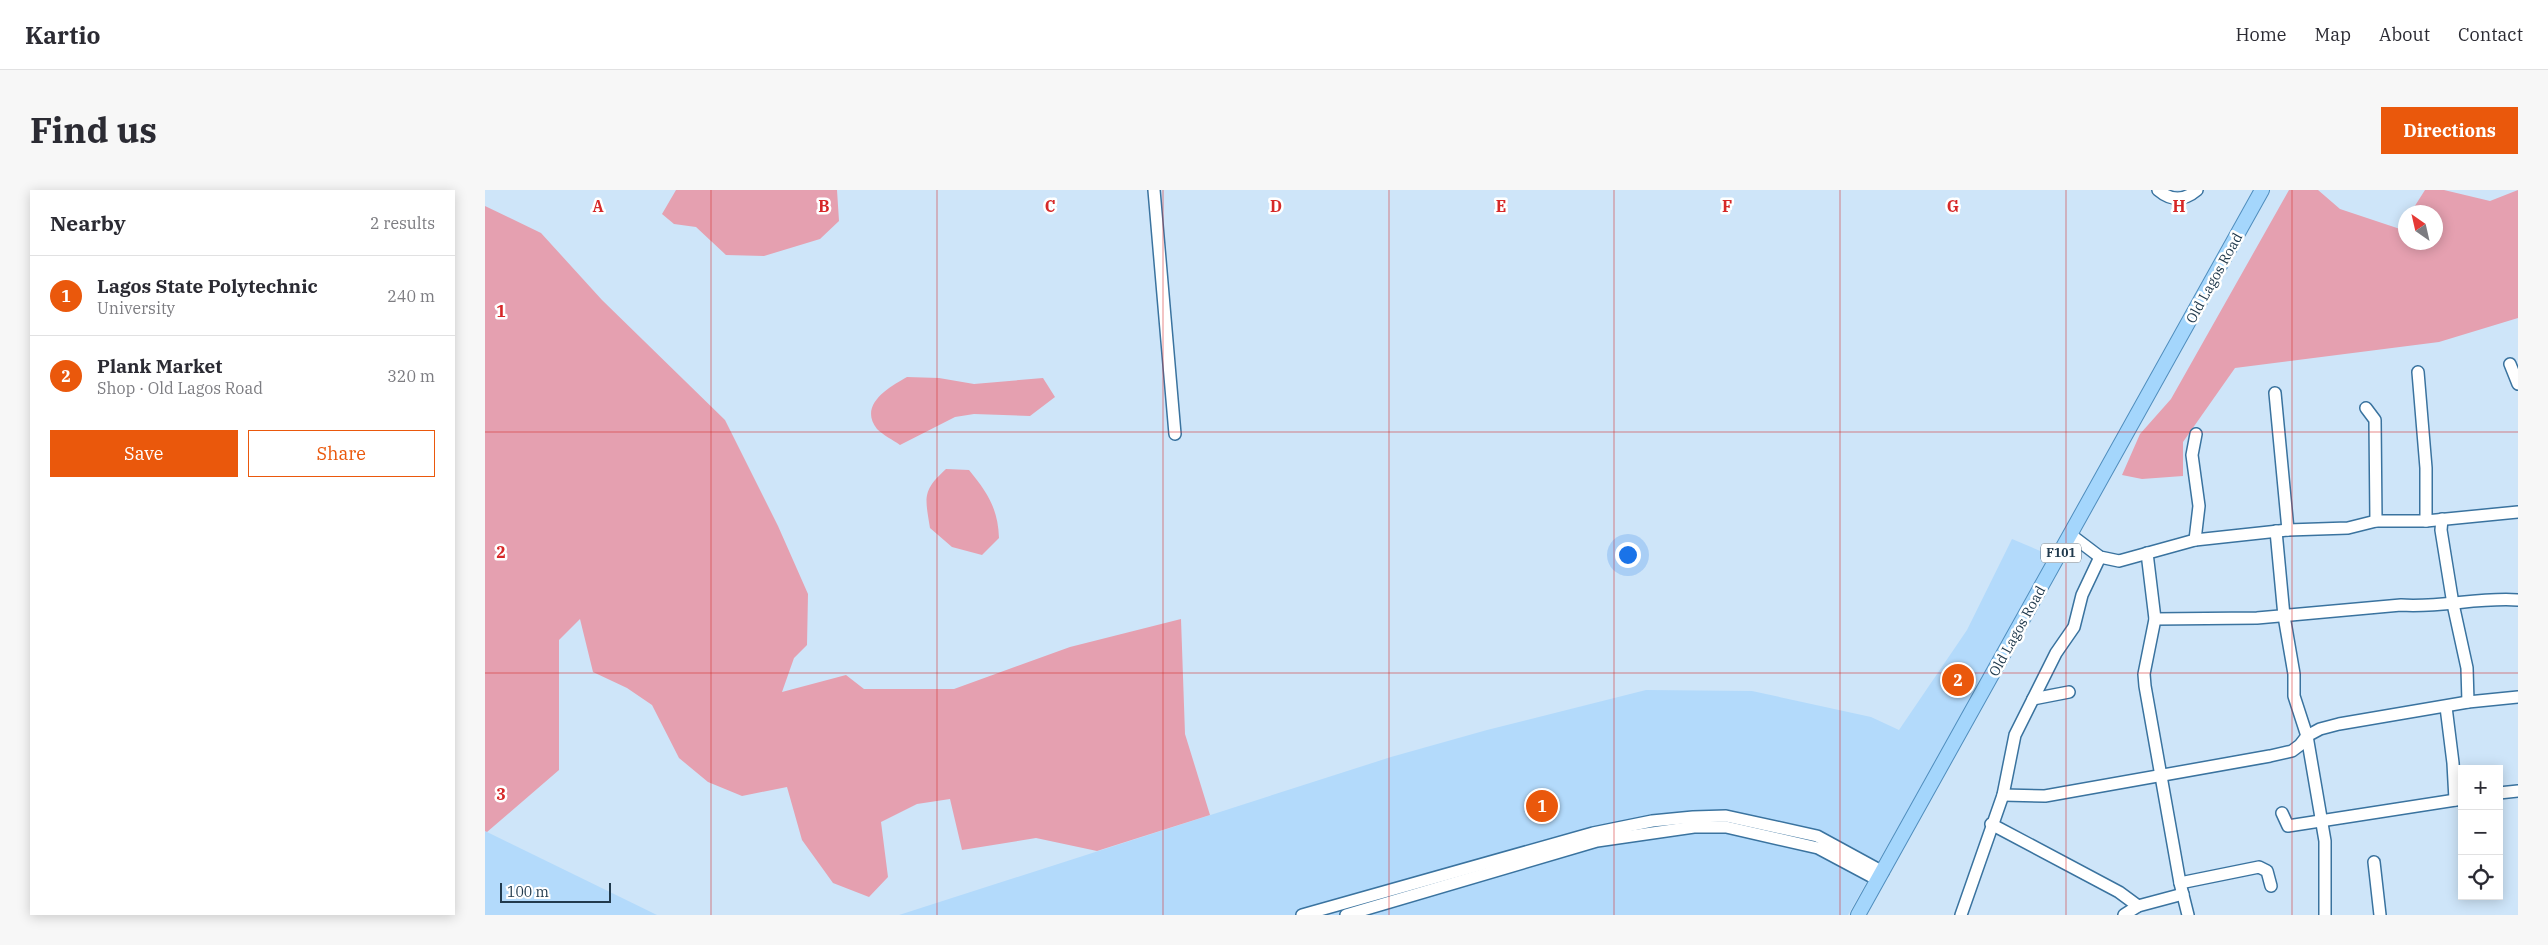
<!DOCTYPE html>
<html lang="en">
<head>
<meta charset="utf-8">
<style>
	body { margin:0; font-family:"IBM Plex Serif",serif; background:#f7f7f7; color:#2b2b33 }
	.controls { position:absolute; right:15px; bottom:15px; display:grid; overflow:hidden; border-radius:0px; box-shadow:0 2px 12px #0003 }
	.controls button { width:45px; height:45px; display:grid; place-items:center; padding:0; border:0; border-bottom:1px solid #e1e1e2; background:#fff; color:#2b2b33; font:25px sans-serif }
	.compass { position:absolute; left:1913px; top:15px; width:45px; height:45px; border-radius:50%; background:#fff; box-shadow:0 2px 12px #0003; rotate:326deg }
	.scale { position:absolute; left:15px; bottom:12px; width:111px; box-sizing:border-box; padding-left:5px; border:2px solid #213a4d; border-top:0; font-size:14px; line-height:18px; white-space:nowrap; color:#213a4d; -webkit-text-stroke:4px #fff; paint-order:stroke }
	.you { position:absolute; left:1142px; top:364px; width:18px; height:18px; margin:-12px; border:4px solid #fff; border-radius:50%; background:#1a73e8; box-shadow:0 0 0 8px #1a73e833 }
	.badge { display:grid; place-items:center; width:32px; height:32px; border-radius:50%; background:#ea580c; color:#fff; font-size:16px; font-weight:700 }
	.pin { position:absolute; translate:-50% -50%; border:2px solid #fff; box-shadow:0 1px 5px #0006 }
	.list { margin:0; padding:0; list-style:none }
	h2 { display:flex; justify-content:space-between; align-items:center; height:65px; margin:0; padding:0 20px; font-size:21px }
	h2 small { font-size:16px; font-weight:400; color:#7c7c81 }
	.list li { display:grid; grid-template-columns:32px 1fr auto; gap:15px; align-items:center; box-sizing:border-box; height:80px; padding:0 20px; border-top:1px solid #e1e1e2 }
	.list b { display:block; font-size:19px; white-space:nowrap }
	.list p { margin:0; font-size:16px; white-space:nowrap; color:#7c7c81 }
	.list em { font-size:16px; font-style:normal; color:#7c7c81 }
	.actions { display:flex; gap:10px; padding:15px 20px }
	.actions a { flex:1; padding:11px 0; border:1px solid #ea580c; border-radius:0px; text-align:center; font-size:18px; color:#ea580c }
	.actions .main { background:#ea580c; color:#fff }
	.icon { flex:none; width:28px; height:28px; fill:none; stroke:currentColor; stroke-width:2; stroke-linecap:round; stroke-linejoin:round }
	.map { position:relative; flex:none; width:2033px; height:725px; overflow:hidden; border-radius:0px }
	header { display:flex; align-items:center; gap:30px; box-sizing:border-box; height:70px; padding:0 25px; background:#fff; border-bottom:1px solid #e1e1e2 }
	header strong { font-size:24px }
	nav { display:flex; gap:28px; margin-inline-start:auto; font-size:18px }
	.intro { display:flex; align-items:center; justify-content:space-between; box-sizing:border-box; height:120px; padding:0 30px }
	h1 { margin:0; font-size:35px }
	.button { padding:12px 22px; border-radius:0px; background:#ea580c; color:#fff; font-size:18px; font-weight:700 }
	main { display:flex; gap:30px; padding:0 30px }
	aside { flex:1; background:#fff; border-radius:0px; box-shadow:0 2px 12px #0003 }
	.map>svg:first-child { display:block }
</style>
</head>
<body>
<header>
<strong>Kartio</strong>
<nav><a>Home</a><a>Map</a><a>About</a><a>Contact</a></nav>
</header>
<div class="intro"><h1>Find us</h1><a class="button">Directions</a></div>
<main>
<aside>
<h2>Nearby<small>2 results</small></h2>
<ul class="list">
<li><span class="badge">1</span><div><b>Lagos State Polytechnic</b><p>University</p></div><em>240 m</em></li>
<li><span class="badge">2</span><div><b>Plank Market</b><p>Shop · Old Lagos Road</p></div><em>320 m</em></li>
</ul>
<div class="actions"><a class="main">Save</a><a>Share</a></div>
</aside>
<div class="map">
<svg width="2033" height="725" viewBox="0 0 2033 725">
	<rect width="100%" height="100%" fill="#cee5f9"/>
	<g fill="#b3dafb">
		<polygon points="1527,349 1567,366 1363,725 414,725 906,567 1002,540 1161,500 1267,501 1386,527 1414,540 1482,440"/>
		<polygon points="0,641 172,725 0,725"/>
	</g>
	<g fill="#e5a0b0">
		<polygon points="191,0 352,0 354,31 335,49 279,66 241,65 211,37 189,34 177,24"/>
		<polygon points="1804,0 1833,0 1855,19 1915,39 1920,31 1920,52 1950,52 1950,22 1926,22 1940,0 1959,0 2005,11 2033,0 2033,128 1954,152 1750,178 1698,252 1698,286 1657,289 1637,285 1655,244 1686,209"/>
		<polygon points="0,16 56,43 117,110 240,230 293,336 323,404 322,455 309,468 297,502 361,485 379,499 469,499 585,457 696,429 700,544 725,625 612,661 551,648 477,660 465,609 432,614 396,632 403,687 384,707 348,693 317,650 302,597 257,606 223,592 194,568 167,515 142,498 108,482 95,429 74,450 74,580 2,642 0,641"/>
		<path d="M 422,187 L 454,188 L 489,194 L 558,188 L 570,207 L 545,226 L 489,224 L 470,227 L 415,255 C 408,250 398,245 392,239 C 373,215 404,197 422,187 Z"/>
		<path d="M 461,279 L 484,280 C 502,302 513,318 514,348 L 497,365 L 467,357 L 445,338 C 440,307 437,301 461,279 Z"/>
	</g>
	<g fill="none" stroke-linecap="round" stroke-linejoin="round">
		<g stroke="#3a739f" stroke-width="14">
			<g id="minor">
				<polyline points="669,0 690,244"/>
				<path d="M 1673,0 C 1686,11 1699,11 1712,0"/>
				<polyline points="2025,174 2033,194"/>
				<polyline points="1933,182 1941,278 1941,331"/>
				<polyline points="1790,203 1803,340"/>
				<polyline points="1881,218 1890,230 1891,331"/>
				<polyline points="1957,329 1956,340 1968,414 1982,478 1983,512"/>
				<polyline points="1791,341 1799,426 1809,484 1809,506 1822,546 1840,651 1840,725"/>
				<polyline points="1586,345 1615,367 1634,371 1710,350 1803,340 1863,338 1891,331 1941,331 2033,322"/>
				<polyline points="1710,350 1714,316 1707,265 1711,244"/>
				<polyline points="1662,363 1670,429 1659,484 1660,496 1695,693 1703,725"/>
				<path d="M 1670,429 L 1772,428 L 1916,415 C 1955,418 1994,407 2033,410"/>
				<polyline points="1548,509 1584,502"/>
				<polyline points="1961,517 1968,573 1970,610"/>
				<polyline points="2014,603 2033,601"/>
				<polyline points="1518,605 1560,606 1785,566 1807,561 1815,555 1822,546 1835,539 1854,534 1983,512 2033,507"/>
				<polyline points="1797,623 1803,636 1977,609"/>
				<polyline points="1506,634 1634,702 1653,716"/>
				<polyline points="1889,672 1895,725"/>
				<polyline points="1695,693 1774,677 1782,681 1786,696"/>
				<polyline points="817,725 1108,643 1167,631 1208,627 1241,626 1332,646 1398,682"/>
				<polyline points="861,725 1112,651 1209,637 1241,637 1333,658 1393,690"/>
				<polyline points="1476,725 1518,605 1530,545 1571,463 1589,437 1597,405 1615,367"/>
				<polyline points="1639,725 1653,716 1698,704"/>
			</g>
		</g>
		<g stroke="#4f8dbd" stroke-width="16">
			<polyline id="major" points="1373,725 1777,0"/>
		</g>
		<use href="#minor" stroke="#fff" stroke-width="11"/>
		<use href="#major" stroke="#a4d6fc" stroke-width="14"/>
	</g>
	<path fill="none" stroke="#d62828" stroke-width="1" stroke-opacity="0.55" d="M 226,0 L 226,725M 452,0 L 452,725M 678,0 L 678,725M 904,0 L 904,725M 1129,0 L 1129,725M 1355,0 L 1355,725M 1581,0 L 1581,725M 1807,0 L 1807,725M 0,242 L 2033,242M 0,483 L 2033,483"/>
	<g text-anchor="middle" stroke-width="5" stroke-linejoin="round" paint-order="stroke">
		<rect fill="#fff" stroke="#647582" stroke-width="1" x="1556" y="353.5" width="40" height="19" rx="4"/>
		<g font-size="12" font-weight="bold" fill="#213a4d">
			<text x="1576" y="367">F101</text>
		</g>
		<g font-size="14" fill="#213a4d" stroke="#fff">
			<text transform="translate(1729 88) rotate(-61)" y="5">Old Lagos Road</text>
			<text transform="translate(1532 441) rotate(-61)" y="5">Old Lagos Road</text>
		</g>
	</g>
	<g font-size="16" text-anchor="middle" font-weight="bold" fill="#d62828" stroke="#fff" stroke-width="5" stroke-linejoin="round" paint-order="stroke">
		<text x="113" y="22">A</text>
		<text x="339" y="22">B</text>
		<text x="565" y="22">C</text>
		<text x="791" y="22">D</text>
		<text x="1016" y="22">E</text>
		<text x="1242" y="22">F</text>
		<text x="1468" y="22">G</text>
		<text x="1694" y="22">H</text>
		<text x="16" y="127">1</text>
		<text x="16" y="368">2</text>
		<text x="16" y="610">3</text>
	</g>
</svg>
<div class="controls">
<button>+</button>
<button>−</button>
<button><svg class="icon" aria-label="locate" viewBox="0 0 24 24"><circle cx="12" cy="12" r="6"/><path d="M12 2v4M12 18v4M2 12h4M18 12h4"/></svg></button>
</div>
<svg class="compass" viewBox="-18 -18 36 36"><path d="M0-13l5 13h-10z" fill="#e53935"/><path d="M0 13l5-13h-10z" fill="#7c7c81"/></svg>
<div class="scale">100 m</div>
<div class="you"></div>
<div class="pin badge" style="left:1057px;top:616px">1</div>
<div class="pin badge" style="left:1473px;top:490px">2</div>
</div>
</main>
</body>
</html>
